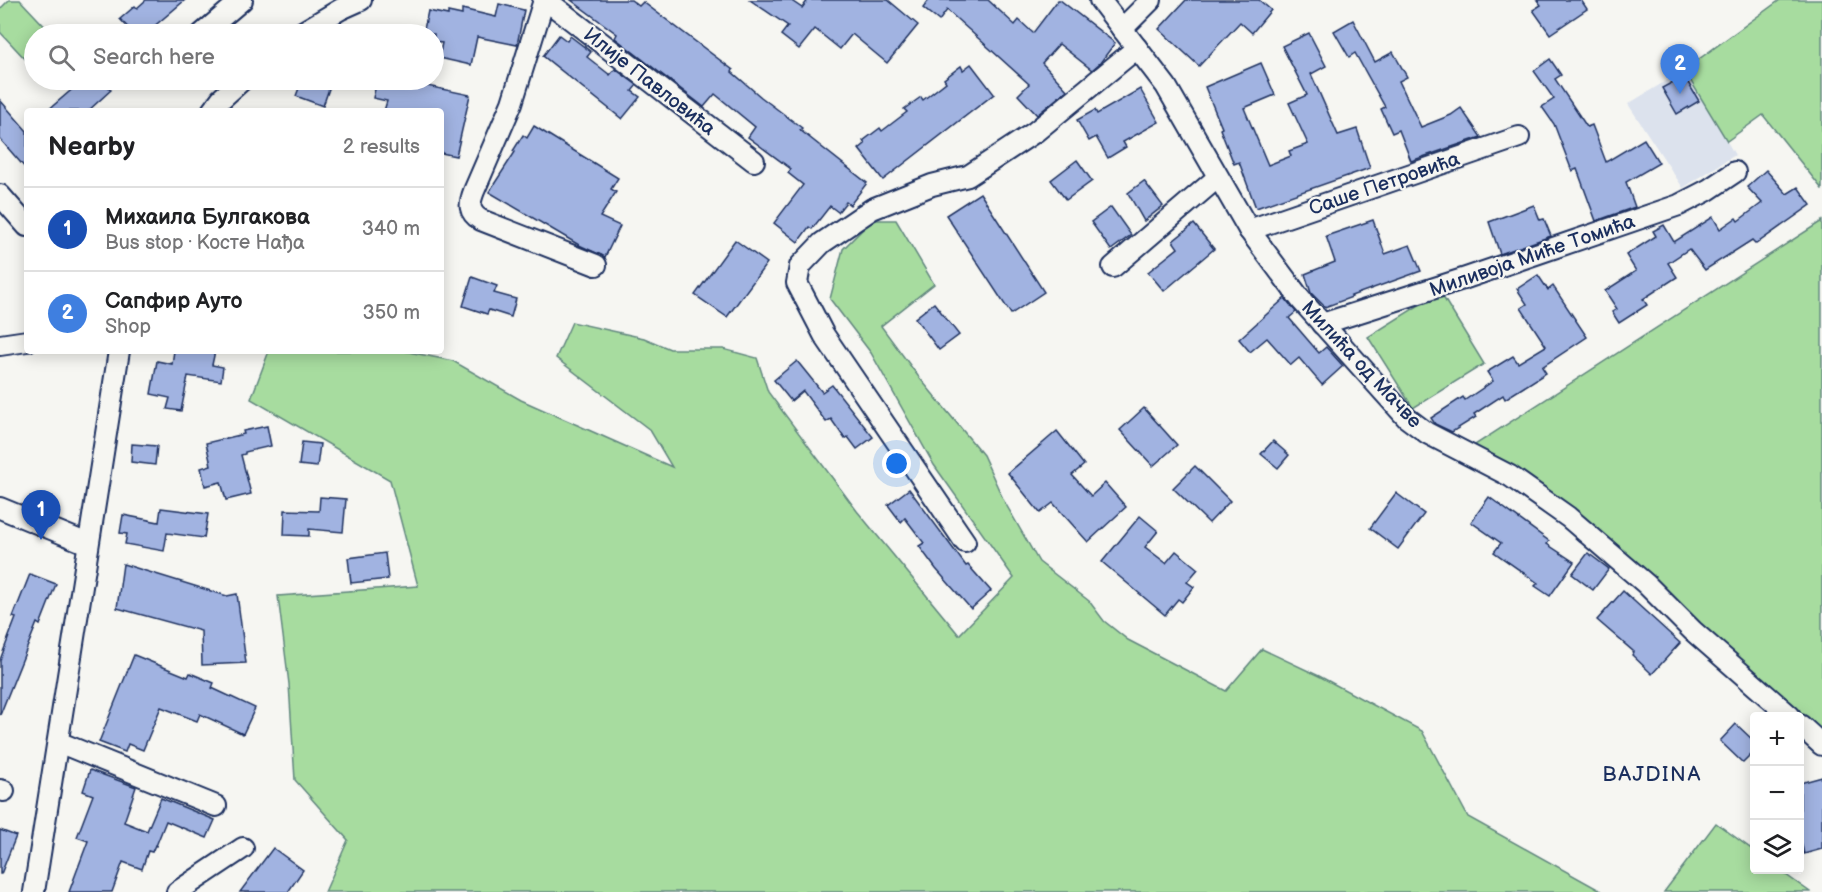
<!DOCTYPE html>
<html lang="en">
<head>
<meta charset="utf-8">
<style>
	body { margin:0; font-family:"Balsamiq Sans",sans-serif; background:#f6f6f6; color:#202124 }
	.controls { position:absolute; right:18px; bottom:18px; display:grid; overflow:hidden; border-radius:6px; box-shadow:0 3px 15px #0003 }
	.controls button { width:54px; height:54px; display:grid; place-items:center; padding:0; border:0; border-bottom:2px solid #e0e0e0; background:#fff; color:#202124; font:30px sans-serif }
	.you { position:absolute; left:897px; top:464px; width:21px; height:21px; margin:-15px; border:4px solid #fff; border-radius:50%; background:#1a73e8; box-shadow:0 0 0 9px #1a73e833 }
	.badge { display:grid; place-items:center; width:39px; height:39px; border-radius:50%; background:#d1495b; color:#fff; font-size:20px; font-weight:700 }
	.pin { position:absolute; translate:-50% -50px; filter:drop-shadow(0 2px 3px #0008) }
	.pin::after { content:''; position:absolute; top:32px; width:21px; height:18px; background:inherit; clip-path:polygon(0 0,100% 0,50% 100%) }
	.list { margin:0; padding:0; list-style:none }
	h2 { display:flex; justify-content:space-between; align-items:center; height:78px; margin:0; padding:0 24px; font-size:26px }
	h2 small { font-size:20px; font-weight:400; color:#757577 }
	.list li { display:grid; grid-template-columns:39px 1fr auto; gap:18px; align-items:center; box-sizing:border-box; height:84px; padding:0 24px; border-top:2px solid #e0e0e0 }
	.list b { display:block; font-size:22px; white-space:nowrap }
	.list p { margin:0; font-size:20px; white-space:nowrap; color:#757577 }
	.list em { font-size:20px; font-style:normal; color:#757577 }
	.icon { flex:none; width:33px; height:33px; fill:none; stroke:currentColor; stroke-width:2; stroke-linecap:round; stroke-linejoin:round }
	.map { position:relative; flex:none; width:1822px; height:892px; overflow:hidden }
	.search { position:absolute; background:#fff; box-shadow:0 3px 15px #0003; left:24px; top:24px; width:420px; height:66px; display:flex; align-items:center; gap:15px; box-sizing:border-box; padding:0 21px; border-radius:33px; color:#757577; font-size:22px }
	.panel { position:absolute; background:#fff; box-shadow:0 3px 15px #0003; left:24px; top:108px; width:420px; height:246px; border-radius:6px }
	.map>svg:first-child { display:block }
</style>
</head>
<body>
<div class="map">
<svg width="1822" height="892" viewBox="0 0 1822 892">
	<rect width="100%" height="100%" fill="#f6f6f2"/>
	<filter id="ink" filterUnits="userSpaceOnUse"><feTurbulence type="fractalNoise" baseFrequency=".0167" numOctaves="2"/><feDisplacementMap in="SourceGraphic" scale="12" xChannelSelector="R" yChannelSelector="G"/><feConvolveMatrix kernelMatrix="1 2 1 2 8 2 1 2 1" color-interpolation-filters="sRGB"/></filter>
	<g filter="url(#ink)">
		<polygon fill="#dce2ed" points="1684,70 1735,155 1683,188 1628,104"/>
		<g fill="#a7dc9f" stroke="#61867e" stroke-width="1.5">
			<polygon points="9,0 20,0 52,34 34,34 34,57 29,63 0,32 0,9"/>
			<polygon points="1780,0 1822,0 1822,189 1763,115 1727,141 1684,70"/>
			<polygon points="872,220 896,220 934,284 881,326 918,376 983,455 1004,501 1039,562 1089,601 1104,621 1128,640 1226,691 1262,649 1319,676 1422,731 1468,817 1603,892 325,892 348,840 295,780 289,684 278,596 418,586 390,480 251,399 269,351 404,351 453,361 521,400 672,467 650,430 556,358 572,322 644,338 670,349 723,349 757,358 768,392 857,511 959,635 1014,578 934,465 871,353 830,299 843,249"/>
			<polygon points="1822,221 1822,742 1646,584 1464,452"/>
			<polygon points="1440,292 1484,364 1413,408 1368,337"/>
			<polygon points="1716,823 1754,851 1754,870 1779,870 1810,892 1664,892"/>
		</g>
		<g fill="#a1b3e1" stroke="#1b2f5e" stroke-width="1.5">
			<polygon points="146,0 185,0 145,34 134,34 120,19 135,6 137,8"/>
			<polygon points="571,0 631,0 639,6 643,2 733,70 732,72 761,97 802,128 800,130 867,183 850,205 846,202 838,212 830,206 812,229 809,227 798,242 774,223 803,185 788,173 791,169 748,137 755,127 715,94 704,107 615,38 617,34"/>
			<polygon points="750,0 790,0 802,8 808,0 888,0 918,25 887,63 852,34 840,49 815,29 799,49 781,35 788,26"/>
			<polygon points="929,0 988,0 1015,25 1019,20 1033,33 1058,0 1060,0 1115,43 1100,63 1092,70 1059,44 1042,63 1067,90 1037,115 1018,95 1029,84 947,10 939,21 923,8"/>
			<polygon points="1186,0 1259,0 1271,10 1252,33 1240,22 1199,66 1159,29"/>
			<polygon points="1537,0 1581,0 1587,9 1550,34 1533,10 1541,5"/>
			<polygon points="499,4 524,10 517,45 477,37 471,65 439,58 442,43 434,42 434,34 423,34 428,11 448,15 448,12 462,15 462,9 496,17"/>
			<polygon points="1353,20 1375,62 1393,52 1407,77 1399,81 1421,127 1451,115 1461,108 1481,137 1411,161 1399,130 1392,133 1381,109 1385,107 1355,53 1349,57 1334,31"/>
			<polygon points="1309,33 1326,66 1311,74 1338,135 1357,129 1370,168 1256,208 1239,162 1234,164 1220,129 1222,128 1205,87 1261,63 1275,95 1244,108 1268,165 1291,156 1289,151 1308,144 1289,103 1307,95 1282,46"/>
			<polygon points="559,35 567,41 570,36 591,52 587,57 610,75 615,69 637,85 632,91 640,97 622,119 543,56"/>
			<polygon points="1550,59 1561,75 1555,79 1587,127 1592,125 1606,162 1644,139 1659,163 1626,182 1635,207 1596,221 1577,169 1572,171 1554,124 1542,107 1554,99 1534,71"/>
			<polygon points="971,64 994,94 883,180 859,149 865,144 863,141 880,128 882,131 907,112 904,109 921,97 923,100 946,82 944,79 961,66 963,70"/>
			<polygon points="1684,76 1699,101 1677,114 1662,88"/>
			<polygon points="83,80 102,80 111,90 88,111 47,111"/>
			<polygon points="302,80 332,80 323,106 296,96"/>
			<polygon points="377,80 399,80 470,95 456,156 441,153 441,111 384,111 387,101 373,98"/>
			<polygon points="1140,89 1159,122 1123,142 1126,147 1108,158 1096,137 1089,141 1077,120 1095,110 1097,114"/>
			<polygon points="0,100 27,131 27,170 0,139"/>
			<polygon points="534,126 618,178 611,189 616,192 600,217 620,226 605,257 579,245 489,192 515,152 513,151 523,135 527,138"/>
			<polygon points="1077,160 1092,181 1066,200 1051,180"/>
			<polygon points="1766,170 1787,194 1798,187 1811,205 1756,244 1752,240 1705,270 1689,249 1668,263 1677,277 1643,299 1647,305 1619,323 1612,312 1617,309 1605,291 1636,271 1626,255 1656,236 1653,231 1664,225 1674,242 1713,217 1720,229 1736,218 1738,221 1762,203 1747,187"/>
			<polygon points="1144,181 1163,206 1144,221 1128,193"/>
			<polygon points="980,193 1044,292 1011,314 946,215"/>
			<polygon points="1534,205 1540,220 1544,219 1551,236 1500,254 1489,222"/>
			<polygon points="1111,207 1131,235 1111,250 1091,222"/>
			<polygon points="1373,220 1385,254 1410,245 1421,271 1351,296 1352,297 1325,307 1311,293 1305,274 1335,262 1326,236"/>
			<polygon points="1194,224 1214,249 1164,291 1148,272 1178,248 1173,241"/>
			<polygon points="735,240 767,263 727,317 695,295"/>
			<polygon points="1538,275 1548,290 1553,286 1587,337 1542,367 1546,373 1505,399 1503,395 1474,414 1476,417 1452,432 1435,424 1431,418 1463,397 1465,400 1493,381 1487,372 1513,356 1518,363 1546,346 1521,308 1527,304 1517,289"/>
			<polygon points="472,277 497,286 494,293 516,299 511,317 489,310 487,314 463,306"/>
			<polygon points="1285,298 1296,312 1289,318 1319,353 1326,347 1343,366 1322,385 1299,358 1291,365 1267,338 1250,352 1239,339"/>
			<polygon points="934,303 959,335 939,350 915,318"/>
			<polygon points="174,351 215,351 212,365 223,367 221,381 188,376 181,411 167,409 170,398 151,394 157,361 172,364"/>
			<polygon points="797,361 822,392 832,385 873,437 857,449 848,437 845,439 831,419 826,422 803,391 791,401 774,380"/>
			<polygon points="1144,408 1177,445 1153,466 1120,430"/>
			<polygon points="267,426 271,446 245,452 245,454 241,455 251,494 226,500 221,482 205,486 201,468 211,465 206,443 244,434 243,431"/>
			<polygon points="1057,431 1084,465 1072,475 1091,496 1105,483 1126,507 1088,542 1053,503 1040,513 1008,473"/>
			<polygon points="1273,441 1289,455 1278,468 1261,454"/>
			<polygon points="302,442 320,444 317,467 299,465"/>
			<polygon points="132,444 157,446 155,465 131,462"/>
			<polygon points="1195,466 1230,501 1209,523 1173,488"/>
			<polygon points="909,489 966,566 968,565 991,591 971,609 936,569 919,546 924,543 905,518 901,522 888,505"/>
			<polygon points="1396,493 1424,514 1398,549 1370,528"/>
			<polygon points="320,497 346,499 343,532 309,529 309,536 284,535 285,510 319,511"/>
			<polygon points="1489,497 1549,541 1547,544 1574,562 1550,596 1535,586 1538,583 1494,552 1501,543 1471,522"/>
			<polygon points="161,508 208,514 204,538 167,533 164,551 125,544 127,534 120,533 123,515 159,522"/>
			<polygon points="1140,516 1158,531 1145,547 1166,563 1176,551 1198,569 1187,582 1194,587 1182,602 1178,599 1165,615 1102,562"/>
			<polygon points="385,553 388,579 351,583 348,558"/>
			<polygon points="1588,553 1609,569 1593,590 1572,574"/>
			<polygon points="123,564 227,596 237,594 246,663 202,665 201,631 117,608"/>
			<polygon points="30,574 56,584 40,625 37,623 0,715 0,660 16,618 13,617"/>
			<polygon points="1623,591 1680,643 1652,674 1632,655 1634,652 1597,620"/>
			<polygon points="134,655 188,677 190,673 214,683 212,688 255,708 243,734 200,714 197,721 161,707 143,750 128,744 125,752 99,742"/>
			<polygon points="1736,724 1755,742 1755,751 1743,763 1720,741"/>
			<polygon points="90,770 136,787 124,822 147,831 161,798 215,820 207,838 166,821 156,846 155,845 152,852 148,851 142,869 123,862 112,892 69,892 88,841 77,837 93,795 83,791"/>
			<polygon points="1822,777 1822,849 1804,854 1800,837 1800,783"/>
			<polygon points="0,830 16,836 1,874 0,874"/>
			<polygon points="273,848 303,870 288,892 240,892"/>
		</g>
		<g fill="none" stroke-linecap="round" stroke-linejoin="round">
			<g stroke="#1b2f5e" stroke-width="24">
				<g id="minor">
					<path d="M 544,0 L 512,103 L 474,191 C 469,204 468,212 481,220 L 596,265"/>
					<polyline points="546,0 754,161"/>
					<polyline points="1100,0 1166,86 1249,230 1301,300 1407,418 1427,433 1510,476 1568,517 1646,584 1693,631 1790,716"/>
					<polyline points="1122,29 1151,0"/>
					<polyline points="202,34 242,0"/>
					<polyline points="299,34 341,9 361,0"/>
					<polyline points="212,111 221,99 242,80"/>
					<polyline points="0,195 27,226"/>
					<polyline points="1249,230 1519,137"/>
					<polyline points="1113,267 1217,178"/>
					<polyline points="1322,324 1466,278 1679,205 1708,190 1735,172"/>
					<polyline points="0,345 27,341"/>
					<polyline points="0,508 88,544"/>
					<polyline points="965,542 824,335 797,283 800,266 822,243 872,209 932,185 968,176 1035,132 1137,48"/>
					<polyline points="1800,725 1822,745"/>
					<polyline points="58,742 216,806"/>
					<polyline points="0,790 4,791"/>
					<polyline points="34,892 119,351"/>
					<polyline points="177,892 243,848"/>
				</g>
			</g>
			<use href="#minor" stroke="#f6f6f2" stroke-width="20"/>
		</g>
	</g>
	<g text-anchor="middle" stroke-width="4.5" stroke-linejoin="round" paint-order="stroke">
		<g font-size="20" fill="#1b2f5e" stroke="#f6f6f2">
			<text transform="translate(650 81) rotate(38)" y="7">Илије Павловића</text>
			<text transform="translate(1384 183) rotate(-19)" y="7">Саше Петровића</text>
			<text transform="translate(1532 255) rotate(-19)" y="7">Миливоја Миће Томића</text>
			<text transform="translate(1362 364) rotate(47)" y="7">Милића од Мачве</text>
		</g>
		<g font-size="21" letter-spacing="1.5" fill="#1b2f5e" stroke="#f6f6f2">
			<text x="1652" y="781">BAJDINA</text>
		</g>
	</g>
</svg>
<div class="controls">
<button>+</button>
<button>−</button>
<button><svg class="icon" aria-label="layers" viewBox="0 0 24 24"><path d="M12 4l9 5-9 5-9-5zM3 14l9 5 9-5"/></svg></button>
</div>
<div class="you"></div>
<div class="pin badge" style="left:41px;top:540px;background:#1a4fb4">1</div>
<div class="pin badge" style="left:1680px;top:94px;background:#3f7fe0">2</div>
<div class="search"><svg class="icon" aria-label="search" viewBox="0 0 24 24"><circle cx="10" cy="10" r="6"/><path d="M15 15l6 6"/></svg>Search here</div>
<section class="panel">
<h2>Nearby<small>2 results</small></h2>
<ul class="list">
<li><span class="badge" style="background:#1a4fb4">1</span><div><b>Михаила Булгакова</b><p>Bus stop · Косте Нађа</p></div><em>340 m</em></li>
<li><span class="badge" style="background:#3f7fe0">2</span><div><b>Сапфир Ауто</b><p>Shop</p></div><em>350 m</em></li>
</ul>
</section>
</div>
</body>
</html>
